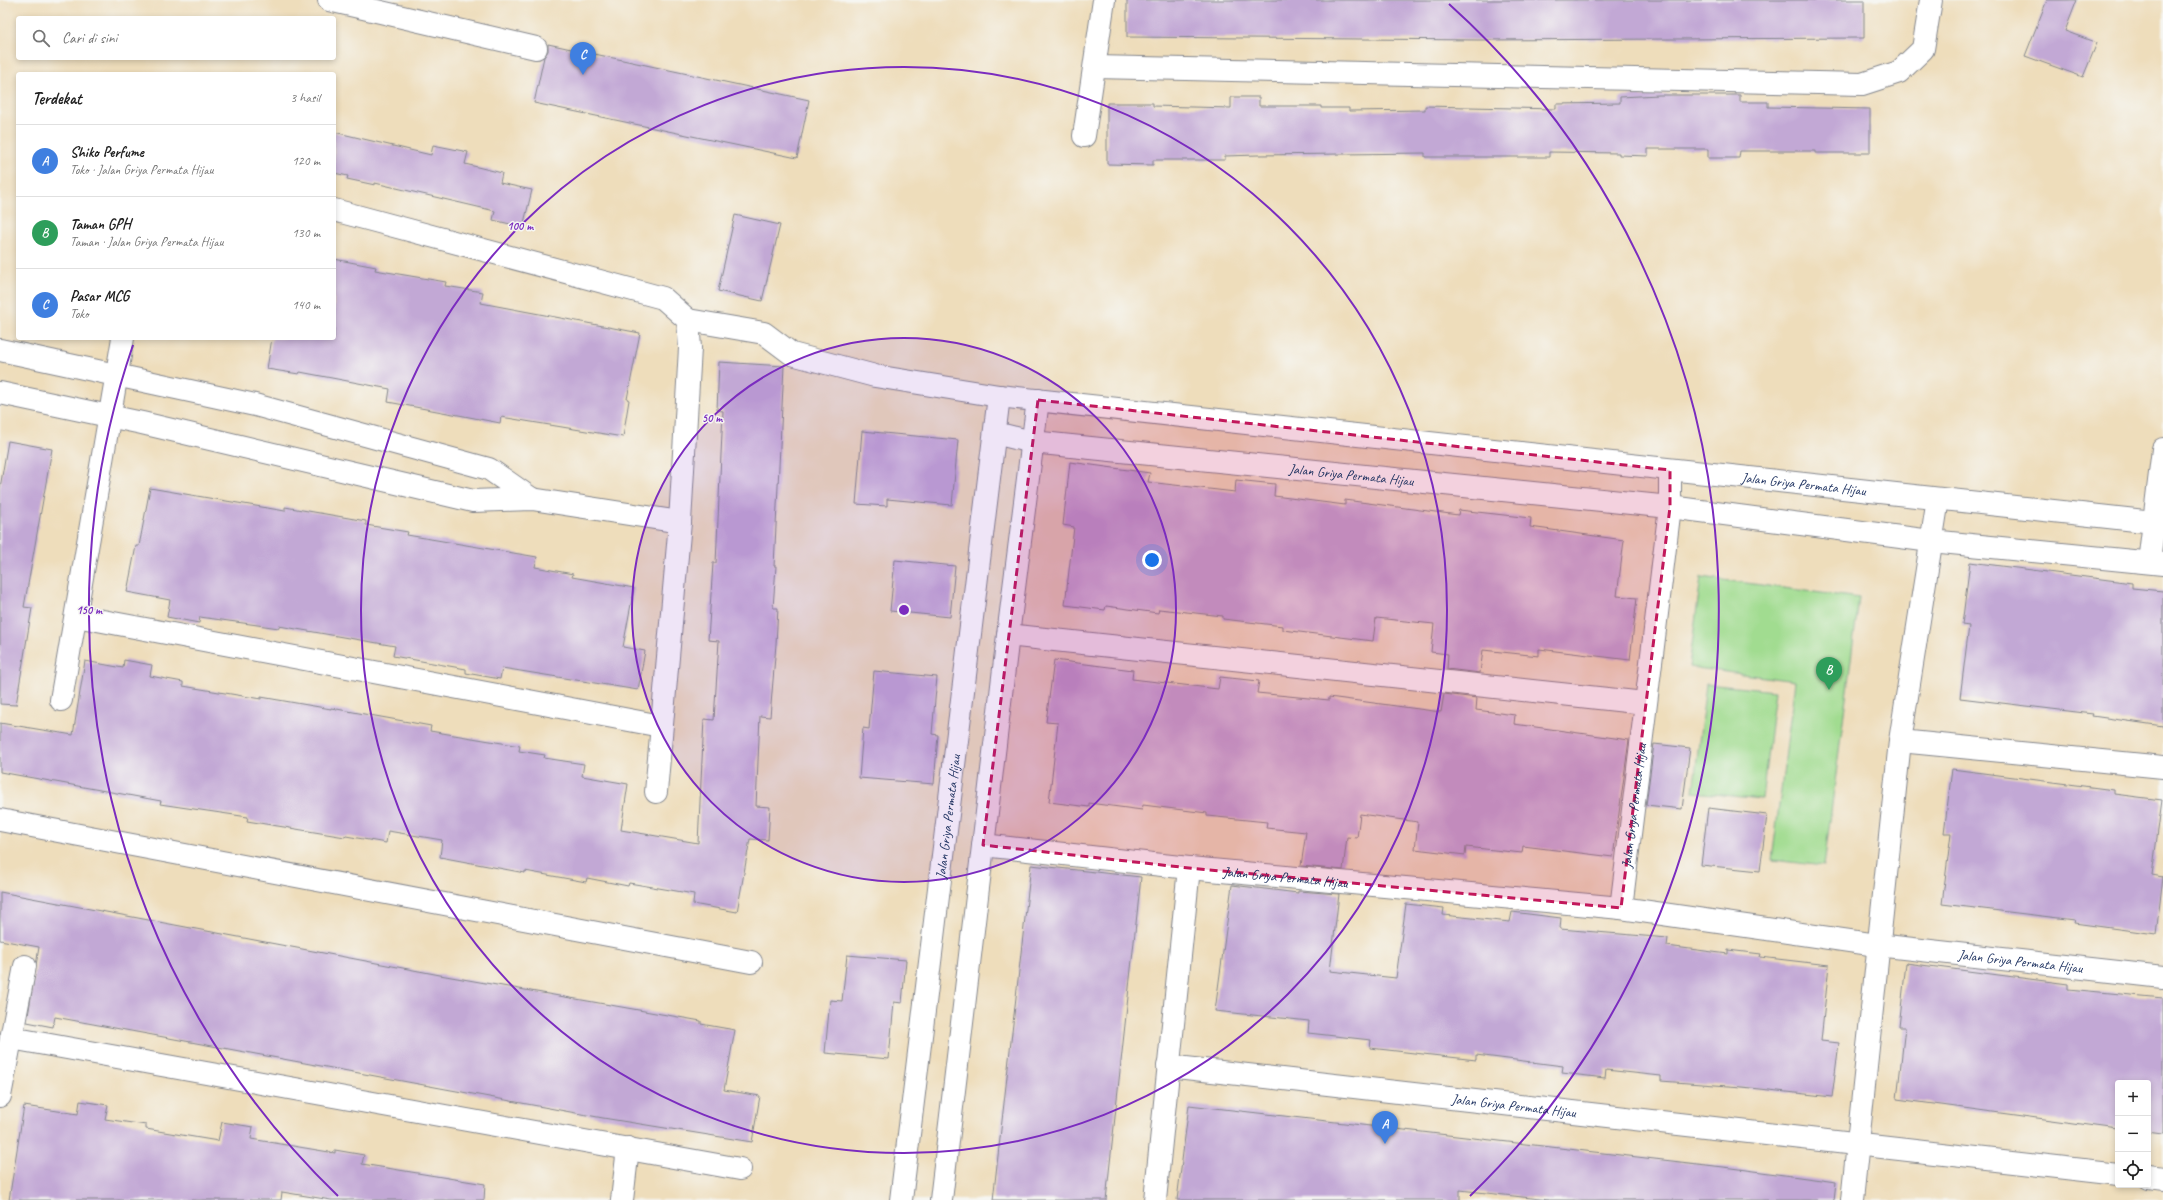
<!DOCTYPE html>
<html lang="id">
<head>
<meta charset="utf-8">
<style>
	body { margin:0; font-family:Caveat,sans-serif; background:#f2f2f2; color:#222 }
	.controls { position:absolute; right:12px; bottom:12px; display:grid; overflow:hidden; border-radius:4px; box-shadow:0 2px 6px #0003 }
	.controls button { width:36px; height:36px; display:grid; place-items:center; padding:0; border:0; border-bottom:1px solid #e0e0e0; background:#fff; color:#222; font:20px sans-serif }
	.you { position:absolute; left:1152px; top:560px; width:14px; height:14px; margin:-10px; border:3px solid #fff; border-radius:50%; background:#1a73e8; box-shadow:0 0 0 6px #1a73e833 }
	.badge { display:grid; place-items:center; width:26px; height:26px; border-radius:50%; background:#b5179e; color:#fff; font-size:13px; font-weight:700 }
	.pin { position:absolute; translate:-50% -33px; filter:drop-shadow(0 1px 2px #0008) }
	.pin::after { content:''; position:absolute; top:21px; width:14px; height:12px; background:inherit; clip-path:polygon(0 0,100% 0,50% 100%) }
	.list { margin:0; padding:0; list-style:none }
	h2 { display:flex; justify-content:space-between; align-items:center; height:52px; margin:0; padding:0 16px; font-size:17px }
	h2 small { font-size:13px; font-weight:400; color:#767676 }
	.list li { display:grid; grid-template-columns:26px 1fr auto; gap:12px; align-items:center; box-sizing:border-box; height:72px; padding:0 16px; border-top:1px solid #e0e0e0 }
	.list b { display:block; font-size:15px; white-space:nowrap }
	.list p { margin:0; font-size:13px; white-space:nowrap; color:#767676 }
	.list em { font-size:13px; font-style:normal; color:#767676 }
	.icon { flex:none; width:22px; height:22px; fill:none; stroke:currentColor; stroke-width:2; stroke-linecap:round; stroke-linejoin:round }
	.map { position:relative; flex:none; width:2163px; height:1200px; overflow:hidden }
	.search { position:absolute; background:#fff; box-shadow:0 2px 6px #0003; left:16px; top:16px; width:320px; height:44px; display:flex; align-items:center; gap:10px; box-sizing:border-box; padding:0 14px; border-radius:4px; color:#767676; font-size:15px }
	.panel { position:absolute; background:#fff; box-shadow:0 2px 6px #0003; left:16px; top:72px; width:320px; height:268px; border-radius:4px }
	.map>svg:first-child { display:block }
</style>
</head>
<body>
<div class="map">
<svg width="2163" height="1200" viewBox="0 0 2163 1200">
	<rect width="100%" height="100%" fill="#f6f6f2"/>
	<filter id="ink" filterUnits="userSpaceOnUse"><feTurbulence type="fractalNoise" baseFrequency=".025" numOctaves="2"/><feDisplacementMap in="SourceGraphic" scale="8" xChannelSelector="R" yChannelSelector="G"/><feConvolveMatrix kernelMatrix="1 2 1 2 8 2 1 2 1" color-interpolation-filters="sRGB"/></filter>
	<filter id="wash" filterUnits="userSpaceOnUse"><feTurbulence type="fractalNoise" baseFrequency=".012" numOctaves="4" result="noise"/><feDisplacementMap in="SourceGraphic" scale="16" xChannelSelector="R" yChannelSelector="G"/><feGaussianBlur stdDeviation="0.9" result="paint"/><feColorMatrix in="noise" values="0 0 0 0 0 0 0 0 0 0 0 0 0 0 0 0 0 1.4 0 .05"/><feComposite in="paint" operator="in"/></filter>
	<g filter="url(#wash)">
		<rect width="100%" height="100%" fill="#edb"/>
		<g fill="#a1dc90" stroke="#5e8677">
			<polygon points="1701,577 1859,598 1824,866 1772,860 1795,681 1689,667"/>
			<polygon points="1706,684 1775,691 1762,799 1693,792"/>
		</g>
		<g id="blocks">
			<g fill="#c2a8d5">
				<polygon points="1127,0 1864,0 1864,38 1479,40 1127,37"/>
				<polygon points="2047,0 2077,0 2065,31 2097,43 2083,77 2025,56"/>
				<polygon points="548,44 809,100 797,158 534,103 544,57 548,51"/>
				<polygon points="1659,95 1740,95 1740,102 1768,102 1768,107 1870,109 1870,153 1815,153 1815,151 1740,151 1739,158 1708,158 1708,149 1648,149 1648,156 1619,155 1619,153 1549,152 1549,157 1425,157 1425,153 1258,155 1225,156 1225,160 1153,160 1153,165 1107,164 1107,103 1153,103 1153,106 1231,108 1231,97 1259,97 1259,106 1321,106 1321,108 1349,108 1349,111 1425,110 1425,106 1556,109 1556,104 1620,103 1620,97"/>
				<polygon points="334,132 431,155 433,145 468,152 465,164 502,173 500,183 532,190 523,227 493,220 495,211 375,183 375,185 347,179 348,176 334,173"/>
				<polygon points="735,215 780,225 762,301 718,291"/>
				<polygon points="334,259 376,267 375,270 446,282 445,286 483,292 481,303 640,333 627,399 629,400 623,437 501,417 500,423 464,416 388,402 390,389 300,372 299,374 267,369 272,338 334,338"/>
				<polygon points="719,362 784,366 774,566 776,566 773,608 778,608 776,644 770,717 760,716 756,806 770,807 768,840 750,839 737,912 693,904 694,894 629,883 628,886 587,878 586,882 525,871 525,873 440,857 442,840 388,831 386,843 346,836 345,837 247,821 248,817 160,804 161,801 0,772 0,723 73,735 85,661 123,668 124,660 152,665 150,676 183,682 183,686 261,699 261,697 331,709 331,708 431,726 430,731 520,746 519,751 545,755 544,758 584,764 582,776 628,784 621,830 698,843 704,719 714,720 719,641 708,640 713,563 716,563 723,411 717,410"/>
				<polygon points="862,431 958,440 952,505 887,499 887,506 856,504"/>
				<polygon points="8,441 52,449 24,607 32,608 16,705 0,704 0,488"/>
				<polygon points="1070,462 1150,473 1148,482 1235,492 1236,480 1275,484 1274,496 1345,505 1345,500 1458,515 1459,510 1531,518 1530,527 1624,540 1617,596 1637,598 1630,660 1539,649 1539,656 1483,650 1480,673 1447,669 1448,654 1431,652 1434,624 1376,618 1373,641 1283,630 1283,626 1223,619 1223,616 1159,609 1158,613 1106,606 1105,610 1065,605 1074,527 1063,525"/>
				<polygon points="150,488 285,511 285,507 366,521 366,525 408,532 407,535 537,557 535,567 573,574 572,577 634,588 623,647 645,651 638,690 502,668 500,679 466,673 466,669 393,656 395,646 279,626 279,628 200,617 199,623 167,617 170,600 127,592 136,546 139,546"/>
				<polygon points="895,560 955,566 950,617 890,611"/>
				<polygon points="1970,562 2132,583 2132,588 2163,591 2163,726 2092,716 2093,714 1960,698 1969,626 1962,625"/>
				<polygon points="1054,660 1133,670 1132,679 1218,689 1220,677 1259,681 1257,693 1329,700 1329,697 1441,712 1444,694 1477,698 1476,710 1515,715 1514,724 1629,740 1613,857 1523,846 1522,853 1466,847 1465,855 1415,849 1418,822 1360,814 1357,838 1347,837 1343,870 1301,866 1306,832 1266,828 1267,822 1207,816 1207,813 1143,805 1142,810 1089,803 1089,807 1049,802 1058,723 1046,722"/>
				<polygon points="874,671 937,677 932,734 938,735 934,784 859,778 863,728 869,729"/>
				<polygon points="1654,744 1690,748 1682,809 1646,805"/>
				<polygon points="1952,769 2114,790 2114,794 2162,800 2152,875 2163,877 2156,934 2074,923 2075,920 1942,904 1951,833 1944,833"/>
				<polygon points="1708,808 1767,815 1760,871 1701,865"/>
				<polygon points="1031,865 1141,877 1106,1200 993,1200"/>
				<polygon points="1232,885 1298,893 1298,891 1339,894 1330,971 1396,978 1406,904 1444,908 1443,915 1510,922 1512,912 1561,918 1560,929 1668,938 1667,946 1728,954 1728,950 1761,954 1760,957 1829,965 1821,1041 1839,1043 1832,1097 1742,1087 1661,1081 1661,1076 1606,1070 1605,1078 1562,1073 1563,1066 1476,1055 1476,1060 1370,1048 1371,1040 1308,1033 1309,1021 1215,1011"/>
				<polygon points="0,892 440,975 701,1021 701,1024 735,1030 724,1090 760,1096 752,1142 603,1118 55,1017 53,1027 27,1022 39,947 0,940"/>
				<polygon points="847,955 906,960 902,1003 894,1002 889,1059 825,1053 830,1000 842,1001"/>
				<polygon points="1906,963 2068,984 2068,989 2163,998 2163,1134 2148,1132 2148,1083 2118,1083 2118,1129 1897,1099 1905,1027 1899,1027"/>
				<polygon points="80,1101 108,1105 105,1119 146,1125 146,1129 218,1141 222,1122 253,1127 251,1139 335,1153 335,1150 364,1155 362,1164 485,1184 484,1200 331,1200 282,1192 281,1200 9,1200 24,1106 78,1114"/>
				<polygon points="1189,1105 1732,1168 1836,1182 1834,1200 1549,1200 1460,1190 1460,1200 1177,1200"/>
			</g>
		</g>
	</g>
	<g filter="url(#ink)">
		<use href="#blocks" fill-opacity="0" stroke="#84868c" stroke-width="1"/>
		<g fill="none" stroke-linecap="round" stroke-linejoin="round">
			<g stroke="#84868c" stroke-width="24">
				<g id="street">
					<polyline points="329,0 536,48"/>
					<polyline points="1095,67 1862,84 1899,72 1923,49 1931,0"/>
					<polyline points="1084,136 1104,0"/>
					<polyline points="334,210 663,298 688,320 690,348 680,522 656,792"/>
					<path id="s1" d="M 688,320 L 764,333 L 792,354 L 875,376 L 999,396 L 2163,523"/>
					<polyline points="0,350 255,405 489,469 532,499"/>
					<polyline points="0,393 142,423 473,501 532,499 680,522"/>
					<path id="s2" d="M 995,433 L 1032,442 L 1670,507 L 1931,541 L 2163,564"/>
					<polyline points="2149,562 2163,449"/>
					<polyline points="76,616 661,726"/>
					<polyline points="1008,635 1645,703"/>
					<polyline points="61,700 123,338"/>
					<polyline points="1900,741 2163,767"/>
					<polyline points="0,820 751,962"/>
					<path id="s3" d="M 983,845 L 1189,868 L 1621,908 L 1877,945 L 2163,977"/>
					<path id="s4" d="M 1621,908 L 1670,507 L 1670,470"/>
					<polyline points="11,1038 740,1169"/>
					<path id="s5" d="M 1168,1066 L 2118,1174"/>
					<polyline points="0,1096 25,966"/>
					<polyline points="2148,1178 2163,1180"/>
					<polyline points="622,1200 628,1148"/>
					<path id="s6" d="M 901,1200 L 999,396"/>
					<polyline points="941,1200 1008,635 1038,400"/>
					<polyline points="1155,1200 1189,868"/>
					<polyline points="1852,1200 1900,741 1938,499"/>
				</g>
			</g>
			<use href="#street" stroke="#fff" stroke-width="22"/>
		</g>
	</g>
	<path fill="#c2185b" fill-opacity="0.2" stroke="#c2185b" stroke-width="3" stroke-dasharray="8 5" stroke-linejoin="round" d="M 1038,400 L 1670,470 L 1670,507 L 1621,908 L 1189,868 L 983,845 Z"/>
	<circle cx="904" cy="610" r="272" fill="#7b2cbf" fill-opacity=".12"/>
	<g fill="none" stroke="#7b2cbf" stroke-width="2">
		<circle cx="904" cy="610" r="272"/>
		<circle cx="904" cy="610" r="543"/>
		<path d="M338 1196A815 815 0 0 1 133 345M1449 4A815 815 0 0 1 1470 1196"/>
	</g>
	<g text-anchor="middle" stroke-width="3" stroke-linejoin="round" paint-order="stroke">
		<g font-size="14" fill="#1b2f5e" stroke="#f6f6f2">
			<text dy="5" stroke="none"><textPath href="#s2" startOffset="359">Jalan Griya Permata Hijau</textPath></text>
			<text dy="5" stroke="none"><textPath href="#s1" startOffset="1133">Jalan Griya Permata Hijau</textPath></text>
			<text dy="5" stroke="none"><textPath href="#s4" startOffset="103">Jalan Griya Permata Hijau</textPath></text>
			<text dy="5" stroke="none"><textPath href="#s6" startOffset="386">Jalan Griya Permata Hijau</textPath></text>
			<text dy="5" stroke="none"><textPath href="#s3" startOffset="304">Jalan Griya Permata Hijau</textPath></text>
			<text dy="5" stroke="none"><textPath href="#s3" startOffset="1044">Jalan Griya Permata Hijau</textPath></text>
			<text dy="5" stroke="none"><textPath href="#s5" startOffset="348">Jalan Griya Permata Hijau</textPath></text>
		</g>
	</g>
	<circle cx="904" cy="610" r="6" fill="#7b2cbf" stroke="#f6f6f2" stroke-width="2"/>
	<g font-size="12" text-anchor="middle" font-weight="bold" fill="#7b2cbf" stroke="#f6f6f2" stroke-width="3" stroke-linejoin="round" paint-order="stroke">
		<text x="520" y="230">100 m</text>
		<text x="712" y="422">50 m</text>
		<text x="89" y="614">150 m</text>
	</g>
</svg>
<div class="controls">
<button>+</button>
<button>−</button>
<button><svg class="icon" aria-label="locate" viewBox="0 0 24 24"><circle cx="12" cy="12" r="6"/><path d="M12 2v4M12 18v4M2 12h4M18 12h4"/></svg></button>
</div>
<div class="you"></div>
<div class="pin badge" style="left:1385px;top:1144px;background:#3f7fe0">A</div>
<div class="pin badge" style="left:1829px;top:690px;background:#2e9e5b">B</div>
<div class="pin badge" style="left:583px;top:75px;background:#3f7fe0">C</div>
<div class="search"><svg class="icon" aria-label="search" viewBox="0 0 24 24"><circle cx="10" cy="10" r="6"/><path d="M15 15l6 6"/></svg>Cari di sini</div>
<section class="panel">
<h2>Terdekat<small>3 hasil</small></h2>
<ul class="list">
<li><span class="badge" style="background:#3f7fe0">A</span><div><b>Shiko Perfume</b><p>Toko · Jalan Griya Permata Hijau</p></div><em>120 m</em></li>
<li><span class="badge" style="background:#2e9e5b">B</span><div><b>Taman GPH</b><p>Taman · Jalan Griya Permata Hijau</p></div><em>130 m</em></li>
<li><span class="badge" style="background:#3f7fe0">C</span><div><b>Pasar MCG</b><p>Toko</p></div><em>140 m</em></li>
</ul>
</section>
</div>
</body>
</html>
